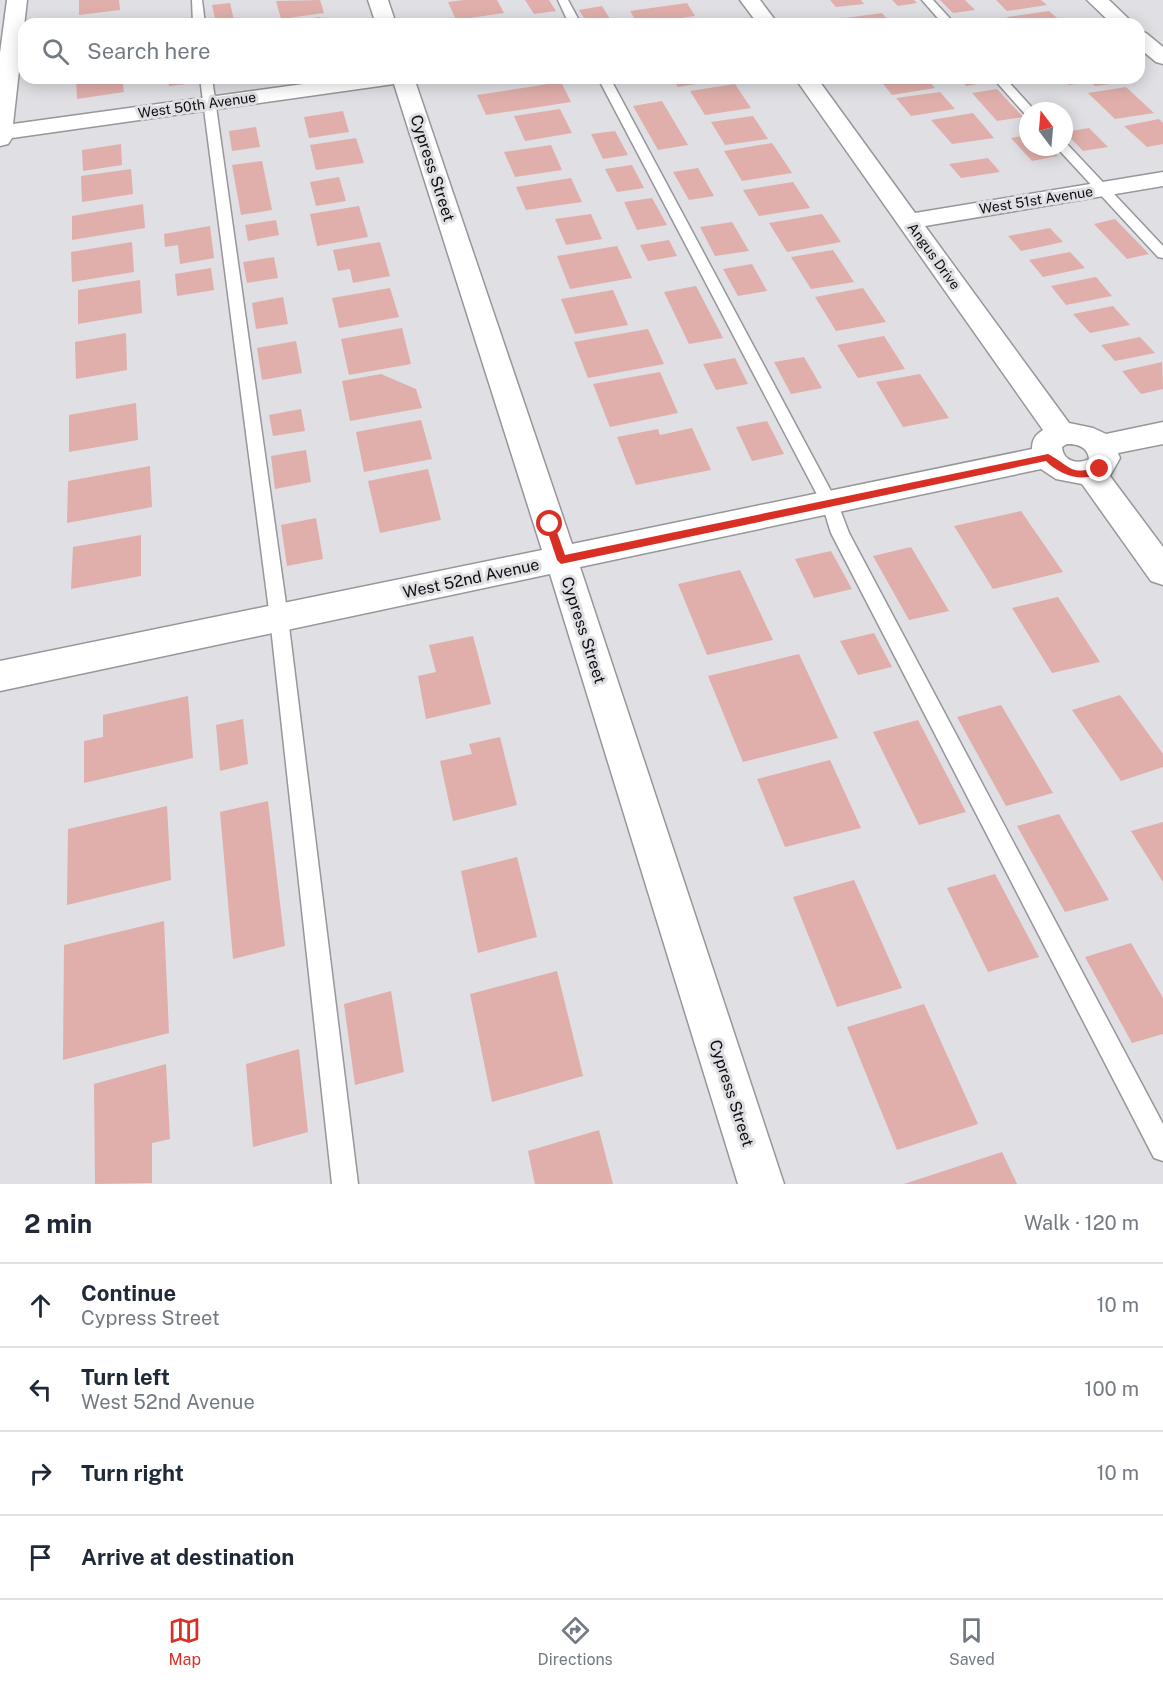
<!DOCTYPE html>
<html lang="en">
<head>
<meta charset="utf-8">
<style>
	body { margin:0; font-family:"Public Sans",sans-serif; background:#f6f6f7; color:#1f2937 }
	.compass { position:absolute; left:1019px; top:102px; width:54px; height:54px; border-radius:50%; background:#fff; box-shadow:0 3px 15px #0003; rotate:344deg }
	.stop { position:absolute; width:18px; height:18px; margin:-14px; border:4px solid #d93025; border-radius:50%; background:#fff }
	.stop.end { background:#d93025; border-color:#fff; box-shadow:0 2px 6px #0008 }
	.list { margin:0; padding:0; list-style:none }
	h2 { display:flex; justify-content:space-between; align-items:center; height:78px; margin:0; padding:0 24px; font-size:26px }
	h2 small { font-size:20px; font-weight:400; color:#747a83 }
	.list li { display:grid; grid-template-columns:39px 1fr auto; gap:18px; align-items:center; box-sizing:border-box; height:84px; padding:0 24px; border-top:2px solid #e0e1e3 }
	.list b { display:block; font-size:22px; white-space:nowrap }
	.list p { margin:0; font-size:20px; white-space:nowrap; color:#747a83 }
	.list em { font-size:20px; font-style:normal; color:#747a83 }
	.icon { flex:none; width:33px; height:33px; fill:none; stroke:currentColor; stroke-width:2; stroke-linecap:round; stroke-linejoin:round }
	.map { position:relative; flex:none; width:1163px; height:1184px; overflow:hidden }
	.search { position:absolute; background:#fff; box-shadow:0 3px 15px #0003; left:18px; right:18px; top:18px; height:66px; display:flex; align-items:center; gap:15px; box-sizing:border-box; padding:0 21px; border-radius:18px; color:#747a83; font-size:22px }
	.sheet { height:414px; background:#fff }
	nav { display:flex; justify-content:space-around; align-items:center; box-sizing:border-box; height:84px; border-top:2px solid #e0e1e3; background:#fff; font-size:16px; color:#747a83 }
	nav a { display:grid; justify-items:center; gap:3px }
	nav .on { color:#d93025 }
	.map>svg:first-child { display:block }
</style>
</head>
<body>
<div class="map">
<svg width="1163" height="1184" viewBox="0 0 1163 1184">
	<rect width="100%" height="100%" fill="#dfdfe4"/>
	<g fill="#e0afab">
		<polygon points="79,0 119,0 120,10 79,15"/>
		<polygon points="320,0 324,13 281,19 276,1"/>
		<polygon points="464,0 497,0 504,13 456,20 448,2"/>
		<polygon points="525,0 549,0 556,11 534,14"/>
		<polygon points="830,0 861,0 864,4 836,7"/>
		<polygon points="892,0 914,0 917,3 898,6"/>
		<polygon points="940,0 965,0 975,10 953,13"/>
		<polygon points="996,0 1041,0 1047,5 1007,11"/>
		<polygon points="230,3 234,20 216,23 212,5"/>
		<polygon points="687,3 695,16 638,24 630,11"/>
		<polygon points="602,6 613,24 588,24 579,10"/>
		<polygon points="1049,11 1064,24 1015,24 1007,17"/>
		<polygon points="882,13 891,24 842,24 838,19"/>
		<polygon points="320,17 323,24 281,24 281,23"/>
		<polygon points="122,18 122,24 88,24 88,23"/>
		<polygon points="982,18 988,24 962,24 959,21"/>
		<polygon points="76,78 122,78 124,92 77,99"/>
		<polygon points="168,78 195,78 196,83 169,86"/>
		<polygon points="672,78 725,78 726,79 678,87"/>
		<polygon points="891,78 926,78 935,88 892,95 880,80"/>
		<polygon points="959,78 984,78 988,82 966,86"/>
		<polygon points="1062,78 1112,78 1117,83 1095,86 1091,82 1069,85"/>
		<polygon points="561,82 571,102 486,115 477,95"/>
		<polygon points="735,84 751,108 705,115 690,91"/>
		<polygon points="1126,87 1154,113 1115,119 1088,93"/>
		<polygon points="997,89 1023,117 997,121 972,93"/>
		<polygon points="940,92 955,109 911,116 896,98"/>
		<polygon points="662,101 688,145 658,150 633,106"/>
		<polygon points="560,109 572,133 525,141 514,116"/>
		<polygon points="343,111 349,132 309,138 304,117"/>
		<polygon points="973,113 994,138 952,144 931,120"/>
		<polygon points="753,116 768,139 725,145 711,122"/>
		<polygon points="1159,119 1163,123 1163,144 1147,147 1124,126"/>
		<polygon points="256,127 260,147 232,151 229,131"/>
		<polygon points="1089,128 1108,147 1083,151 1065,132"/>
		<polygon points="615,131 628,155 603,159 591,134"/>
		<polygon points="1028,135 1028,147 1050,147 1058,156 1032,161 1011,138"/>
		<polygon points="356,138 364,163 316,170 310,145"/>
		<polygon points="772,143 792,173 742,181 724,151"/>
		<polygon points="121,144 122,165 83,171 82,150"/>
		<polygon points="551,145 562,170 515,177 504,152"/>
		<polygon points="988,158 1000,172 961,178 949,164"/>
		<polygon points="262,161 272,210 241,215 232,165"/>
		<polygon points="632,165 644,188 617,192 605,169"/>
		<polygon points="698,168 714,196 689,200 673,172"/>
		<polygon points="131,169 133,194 82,202 81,176"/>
		<polygon points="339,177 346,201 316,206 310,182"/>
		<polygon points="571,178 582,202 526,210 516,187"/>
		<polygon points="793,182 810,208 759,216 743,190"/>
		<polygon points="652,198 667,225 637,230 624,202"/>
		<polygon points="143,204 145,228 72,240 72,216"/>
		<polygon points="359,206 368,237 317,246 310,214"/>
		<polygon points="591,214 602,239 566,245 555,219"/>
		<polygon points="822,214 841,242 787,252 769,223"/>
		<polygon points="1115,219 1149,254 1127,259 1094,224"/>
		<polygon points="276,220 279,235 248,241 245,225"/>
		<polygon points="732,222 749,251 715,256 700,227"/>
		<polygon points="210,226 214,258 180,264 178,245 165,247 164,234"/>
		<polygon points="1050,228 1063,242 1021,251 1008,236"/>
		<polygon points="669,240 677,256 648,261 640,245"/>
		<polygon points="132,242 134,272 72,282 71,252"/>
		<polygon points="380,242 390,276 353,283 350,269 338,271 333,250"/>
		<polygon points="617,246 632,278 570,289 557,256"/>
		<polygon points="833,250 854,282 811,289 791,257"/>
		<polygon points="1070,252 1085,268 1043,277 1029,260"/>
		<polygon points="274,257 278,278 247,283 243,262"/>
		<polygon points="752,264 767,291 738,296 723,269"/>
		<polygon points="211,268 214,290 177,296 175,274"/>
		<polygon points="1096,277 1112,296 1066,305 1051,286"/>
		<polygon points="140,280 142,313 78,324 78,290"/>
		<polygon points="696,286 723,338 689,344 664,292"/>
		<polygon points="390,288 399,317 339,328 332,298"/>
		<polygon points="863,288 886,322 836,331 815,297"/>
		<polygon points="613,290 628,325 575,334 561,299"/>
		<polygon points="283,297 288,324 256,329 252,303"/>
		<polygon points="1113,306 1130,325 1090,333 1073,314"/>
		<polygon points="402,328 411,364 349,375 341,339"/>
		<polygon points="648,329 664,364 588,378 574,342"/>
		<polygon points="126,333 127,370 76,379 75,342"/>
		<polygon points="884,336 905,369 858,378 837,345"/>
		<polygon points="1140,337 1155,353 1115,361 1101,345"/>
		<polygon points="296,341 302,373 262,380 257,348"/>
		<polygon points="804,357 822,388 791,394 774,362"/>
		<polygon points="735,358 748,384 716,390 703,364"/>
		<polygon points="1162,362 1163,389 1141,394 1122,371"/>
		<polygon points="660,372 678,413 610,427 593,384"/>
		<polygon points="381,374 416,389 422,408 350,421 342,381"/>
		<polygon points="920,374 949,418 903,427 876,382"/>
		<polygon points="136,403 138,440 69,452 69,415"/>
		<polygon points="301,409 305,431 273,436 269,415"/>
		<polygon points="421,420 432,459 364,472 356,432"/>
		<polygon points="767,421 784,454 752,461 736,427"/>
		<polygon points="692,428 711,470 636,485 617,437 658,429 660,435"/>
		<polygon points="306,450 311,482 275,489 271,456"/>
		<polygon points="150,466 152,507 67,523 68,481"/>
		<polygon points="428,469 441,520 380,533 368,481"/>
		<polygon points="1021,511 1063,572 993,589 954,526"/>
		<polygon points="316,518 323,559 287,566 281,525"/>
		<polygon points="141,535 141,576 71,589 73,547"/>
		<polygon points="911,547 949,611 909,620 873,556"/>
		<polygon points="831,551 852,589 814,598 795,559"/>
		<polygon points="740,570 773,640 707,655 678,584"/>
		<polygon points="1058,597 1100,662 1052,673 1012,608"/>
		<polygon points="874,633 892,667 858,675 840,641"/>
		<polygon points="473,636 491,704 426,719 418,676 436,672 429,645"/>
		<polygon points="799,654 838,738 743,762 708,676"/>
		<polygon points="1120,695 1163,754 1163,767 1121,781 1072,710"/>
		<polygon points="188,696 193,758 84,783 84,741 103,737 103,715"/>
		<polygon points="1001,705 1053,793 1006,806 957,717"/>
		<polygon points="243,719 248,764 220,771 216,725"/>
		<polygon points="918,720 966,812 919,825 873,732"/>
		<polygon points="500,737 517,805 453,821 440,761 472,754 469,744"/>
		<polygon points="830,760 861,828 785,847 757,779"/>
		<polygon points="268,801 285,946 233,959 220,812"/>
		<polygon points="167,806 171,880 67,905 68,829"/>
		<polygon points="1059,814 1109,900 1065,912 1017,826"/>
		<polygon points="1163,822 1163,882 1131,831"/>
		<polygon points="517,857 537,937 478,953 461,871"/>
		<polygon points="995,874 1039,957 988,972 947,888"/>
		<polygon points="854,880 902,988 837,1007 793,897"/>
		<polygon points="164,921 169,1033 63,1060 64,945"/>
		<polygon points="1131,943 1163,998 1163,1034 1132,1043 1085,957"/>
		<polygon points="557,971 583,1076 492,1102 470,994"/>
		<polygon points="391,991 404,1072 355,1085 344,1004"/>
		<polygon points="924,1004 978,1124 897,1150 847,1027"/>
		<polygon points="299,1049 308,1132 253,1147 246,1064"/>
		<polygon points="166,1064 170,1139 152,1143 152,1183 95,1184 94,1084"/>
		<polygon points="599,1130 613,1184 535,1184 528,1151"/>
		<polygon points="1002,1152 1017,1184 904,1184"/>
	</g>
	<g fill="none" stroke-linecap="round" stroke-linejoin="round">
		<g stroke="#96969b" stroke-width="3">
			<g id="lane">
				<polygon points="192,0 202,0 205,24 193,24"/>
				<polygon points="558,0 568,0 581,24 569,24"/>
				<polygon points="922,0 933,0 955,24 943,24"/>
				<polygon points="200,78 212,78 288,618 358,1184 332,1184 270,618"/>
				<polygon points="598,78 610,78 838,504 849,533 1163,1124 1163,1161 1154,1158 831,533 822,504"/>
				<polygon points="993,78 1005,78 1035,111 1025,114"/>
				<polygon points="1064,143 1067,144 1163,246 1163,258 1158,257 1059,150 1057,147 1064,147"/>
			</g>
		</g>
		<g stroke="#96969b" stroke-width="3">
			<g id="street">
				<path d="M 7,0 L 27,0 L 13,124 L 347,78 L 414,78 L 572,544 L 1032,449 C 1032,440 1035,435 1043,430 L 795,78 L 817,78 L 915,213 L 1163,172 L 1163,186 L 925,226 L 1069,423 L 1093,428 L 1106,434 L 1163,422 L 1163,444 L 1118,453 L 1120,458 L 1110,476 L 1163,547 L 1163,585 L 1151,581 L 1082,484 L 1056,479 L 1041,469 L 580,567 L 784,1184 L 738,1184 L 550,574 L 0,691 L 0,661 L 542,550 L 394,84 L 12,138 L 8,144 L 0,146 L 0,53 ZM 1067,444 C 1078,444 1088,447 1089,459 C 1077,465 1063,461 1062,447 Z"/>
				<polygon points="368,0 388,0 396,24 376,24"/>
				<polygon points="740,0 760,0 778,24 758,24"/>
				<polygon points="1087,0 1109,0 1134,24 1112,24"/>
				<polygon points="1139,31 1146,33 1163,47 1163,64 1156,62 1139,48"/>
			</g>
		</g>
		<use href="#lane" fill="#fff" fill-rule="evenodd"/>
		<use href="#street" fill="#fff" fill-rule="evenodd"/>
	</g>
	<path fill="#d93025" d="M 1048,454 C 1071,466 1070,477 1100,466 L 1104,469 C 1088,485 1060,476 1046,461 L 561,564 L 557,560 L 545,524 L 547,521 L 553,521 L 565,555 Z"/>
	<g text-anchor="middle" stroke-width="6" stroke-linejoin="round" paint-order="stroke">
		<g font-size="14" fill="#0e0e10" stroke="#dfdfe4">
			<text transform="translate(197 105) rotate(-8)" y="5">West 50th Avenue</text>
			<text transform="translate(1036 200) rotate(-9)" y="5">West 51st Avenue</text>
			<text transform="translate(934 256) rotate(54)" y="5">Angus Drive</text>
		</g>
		<g font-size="16" fill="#0e0e10" stroke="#dfdfe4">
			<text transform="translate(433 168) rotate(72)" y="6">Cypress Street</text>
			<text transform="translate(471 578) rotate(-12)" y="6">West 52nd Avenue</text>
			<text transform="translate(584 630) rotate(72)" y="6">Cypress Street</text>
			<text transform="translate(732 1093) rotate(72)" y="6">Cypress Street</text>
		</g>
	</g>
</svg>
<svg class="compass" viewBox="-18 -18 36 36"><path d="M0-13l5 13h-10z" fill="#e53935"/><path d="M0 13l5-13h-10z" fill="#747a83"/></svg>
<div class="stop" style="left:550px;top:524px"></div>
<div class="stop end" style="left:1100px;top:469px"></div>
<div class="search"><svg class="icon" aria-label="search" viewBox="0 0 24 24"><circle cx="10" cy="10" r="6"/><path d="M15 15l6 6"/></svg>Search here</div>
</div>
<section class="sheet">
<h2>2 min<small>Walk · 120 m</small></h2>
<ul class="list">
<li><svg class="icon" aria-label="ahead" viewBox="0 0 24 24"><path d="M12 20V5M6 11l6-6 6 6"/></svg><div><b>Continue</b><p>Cypress Street</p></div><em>10 m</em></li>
<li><svg class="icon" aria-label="left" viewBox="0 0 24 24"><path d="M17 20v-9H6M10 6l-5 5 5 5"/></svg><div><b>Turn left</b><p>West 52nd Avenue</p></div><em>100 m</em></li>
<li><svg class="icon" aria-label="right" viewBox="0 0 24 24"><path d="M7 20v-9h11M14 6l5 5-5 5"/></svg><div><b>Turn right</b></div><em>10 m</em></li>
<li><svg class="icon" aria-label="arrive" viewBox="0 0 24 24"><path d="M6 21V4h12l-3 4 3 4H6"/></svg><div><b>Arrive at destination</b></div></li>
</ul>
</section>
<nav>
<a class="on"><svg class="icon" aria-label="map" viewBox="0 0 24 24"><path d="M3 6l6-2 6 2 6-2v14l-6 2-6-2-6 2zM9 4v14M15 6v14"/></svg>Map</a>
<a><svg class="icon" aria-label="directions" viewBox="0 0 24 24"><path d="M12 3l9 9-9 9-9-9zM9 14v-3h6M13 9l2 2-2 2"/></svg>Directions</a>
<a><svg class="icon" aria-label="saved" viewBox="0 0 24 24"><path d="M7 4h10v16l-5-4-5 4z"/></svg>Saved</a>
</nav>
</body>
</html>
